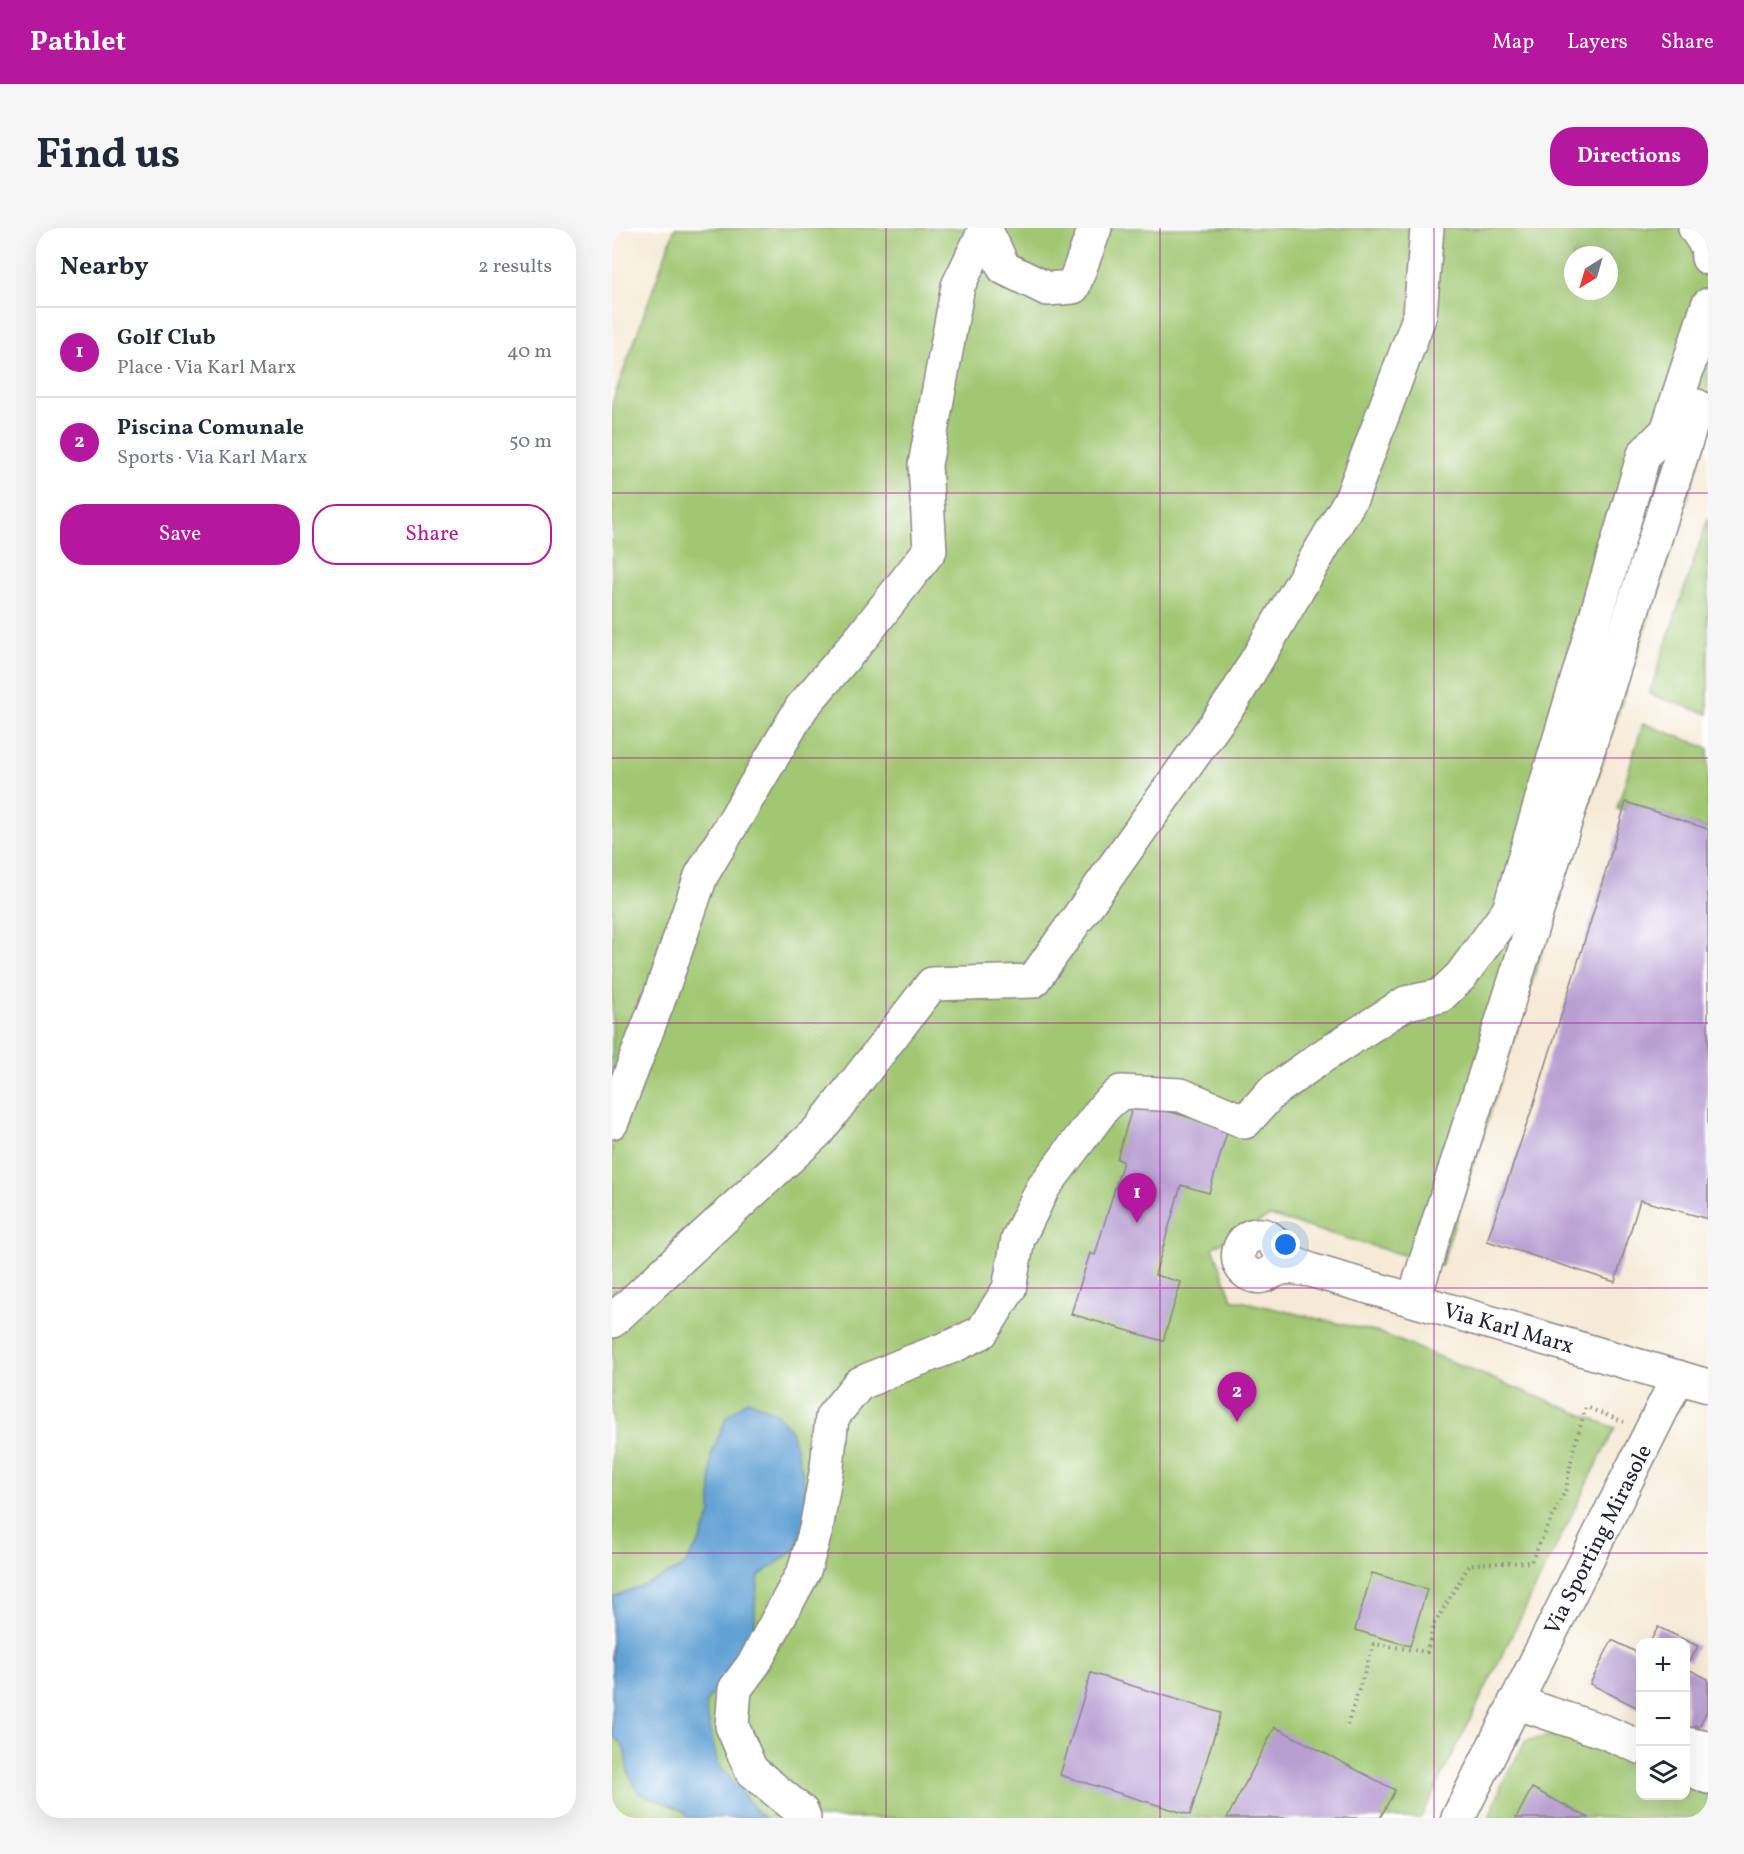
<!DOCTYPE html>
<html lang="en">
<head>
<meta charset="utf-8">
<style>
	body { margin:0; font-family:Vollkorn,serif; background:#f6f6f7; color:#1f2937 }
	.controls { position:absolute; right:18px; bottom:18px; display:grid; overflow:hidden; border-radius:12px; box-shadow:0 6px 24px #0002 }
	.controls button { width:54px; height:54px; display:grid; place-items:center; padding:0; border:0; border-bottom:2px solid #e0e1e3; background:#fff; color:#1f2937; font:30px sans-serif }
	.compass { position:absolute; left:952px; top:18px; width:54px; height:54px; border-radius:50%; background:#fff; box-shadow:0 6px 24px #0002; rotate:217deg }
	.you { position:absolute; left:674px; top:1017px; width:21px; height:21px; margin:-15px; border:4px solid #fff; border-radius:50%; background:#1a73e8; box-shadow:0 0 0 9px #1a73e833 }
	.badge { display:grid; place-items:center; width:39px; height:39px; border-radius:50%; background:#b5179e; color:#fff; font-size:20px; font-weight:700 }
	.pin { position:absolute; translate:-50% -50px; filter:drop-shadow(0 2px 3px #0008) }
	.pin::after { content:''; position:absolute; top:32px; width:21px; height:18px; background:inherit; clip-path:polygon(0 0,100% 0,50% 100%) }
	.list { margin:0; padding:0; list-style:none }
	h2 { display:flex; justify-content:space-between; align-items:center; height:78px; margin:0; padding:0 24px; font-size:26px }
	h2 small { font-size:20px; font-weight:400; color:#747a83 }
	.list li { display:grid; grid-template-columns:39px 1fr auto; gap:18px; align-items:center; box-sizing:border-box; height:90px; padding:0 24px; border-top:2px solid #e0e1e3 }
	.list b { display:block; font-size:22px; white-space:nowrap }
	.list p { margin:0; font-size:20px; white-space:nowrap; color:#747a83 }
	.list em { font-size:20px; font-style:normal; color:#747a83 }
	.actions { display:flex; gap:12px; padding:18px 24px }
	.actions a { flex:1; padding:14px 0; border:2px solid #b5179e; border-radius:24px; text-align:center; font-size:21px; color:#b5179e }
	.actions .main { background:#b5179e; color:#fff }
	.icon { flex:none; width:33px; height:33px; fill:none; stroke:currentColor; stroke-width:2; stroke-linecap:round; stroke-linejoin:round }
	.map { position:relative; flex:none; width:1096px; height:1590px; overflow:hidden; border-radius:24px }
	header { display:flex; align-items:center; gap:36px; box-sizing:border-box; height:84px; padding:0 30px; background:#b5179e; color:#fff }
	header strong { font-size:28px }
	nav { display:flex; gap:33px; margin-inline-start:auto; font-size:21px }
	.intro { display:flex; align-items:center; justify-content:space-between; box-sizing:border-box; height:144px; padding:0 36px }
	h1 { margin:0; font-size:42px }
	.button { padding:15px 27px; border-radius:24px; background:#b5179e; color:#fff; font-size:21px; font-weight:700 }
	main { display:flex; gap:36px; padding:0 36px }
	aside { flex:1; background:#fff; border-radius:24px; box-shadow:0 6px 24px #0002 }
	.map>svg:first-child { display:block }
</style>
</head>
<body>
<header>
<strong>Pathlet</strong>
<nav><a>Map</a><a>Layers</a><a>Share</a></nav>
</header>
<div class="intro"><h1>Find us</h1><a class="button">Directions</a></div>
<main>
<aside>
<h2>Nearby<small>2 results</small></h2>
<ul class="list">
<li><span class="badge">1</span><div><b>Golf Club</b><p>Place · Via Karl Marx</p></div><em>40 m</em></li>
<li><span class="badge">2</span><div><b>Piscina Comunale</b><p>Sports · Via Karl Marx</p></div><em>50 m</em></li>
</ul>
<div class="actions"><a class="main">Save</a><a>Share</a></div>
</aside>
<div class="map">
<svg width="1096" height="1590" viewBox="0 0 1096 1590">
	<rect width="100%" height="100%" fill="#fff"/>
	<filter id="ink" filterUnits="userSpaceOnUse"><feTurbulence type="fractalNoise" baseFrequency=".0167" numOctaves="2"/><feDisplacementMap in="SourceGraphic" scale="12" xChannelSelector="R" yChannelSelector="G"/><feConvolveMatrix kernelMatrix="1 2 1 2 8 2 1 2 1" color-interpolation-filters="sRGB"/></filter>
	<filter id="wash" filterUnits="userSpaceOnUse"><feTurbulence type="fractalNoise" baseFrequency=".008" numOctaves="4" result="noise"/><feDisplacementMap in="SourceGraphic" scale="24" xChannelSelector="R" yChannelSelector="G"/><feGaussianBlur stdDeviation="1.35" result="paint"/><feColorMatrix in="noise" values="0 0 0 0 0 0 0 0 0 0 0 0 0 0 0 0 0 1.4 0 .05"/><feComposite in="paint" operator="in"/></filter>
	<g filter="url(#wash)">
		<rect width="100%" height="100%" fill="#f5ead5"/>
		<g fill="#a1c772" stroke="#627456" stroke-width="1.5" fill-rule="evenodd">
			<path d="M 63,0 L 1096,0 L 1096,206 L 829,1038 L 658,988 L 601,1019 L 620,1071 L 768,1105 L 1003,1200 L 809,1590 L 0,1590 L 0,175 ZM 961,27 L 997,27 L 997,63 L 961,63 Z"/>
			<polygon points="1096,290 1096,486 1037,466"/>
			<polygon points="1031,495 1096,520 1096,601 1014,574 1011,583 1005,581"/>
			<polygon points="946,1506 1028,1535 1028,1568 1074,1568 1074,1550 1096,1558 1096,1590 877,1590 892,1551 914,1513"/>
		</g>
		<polygon fill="#62a1d4" stroke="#426288" stroke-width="1.5" points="136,1172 164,1185 179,1202 190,1241 196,1288 184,1321 147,1348 143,1375 143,1404 93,1476 105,1533 145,1584 153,1590 77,1590 70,1582 27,1565 16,1544 12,1519 0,1506 0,1369 46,1351 71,1339 88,1313 99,1285 99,1227 115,1188"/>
		<g id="blocks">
			<g fill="#b79fd2">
				<polygon points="1014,574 1096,601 1096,991 1028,972 1003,1054 875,1013 922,875 983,679"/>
				<polygon points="522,873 616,901 597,965 569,957 543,1047 569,1054 551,1113 459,1086 478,1025 483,1027 511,933 505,931"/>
				<polygon points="760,1345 815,1361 798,1418 743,1402"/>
				<polygon points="1046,1399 1086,1418 1078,1433 1074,1431 1074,1414 1038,1414"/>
				<polygon points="1000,1412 1028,1426 1028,1474 1026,1480 978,1456"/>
				<polygon points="1074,1440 1096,1451 1096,1480 1087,1499 1083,1497 1081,1501 1074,1497"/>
				<polygon points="479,1445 609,1485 578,1587 448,1547"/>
				<polygon points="663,1499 783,1562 768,1590 615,1590"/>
				<polygon points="920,1560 977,1590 904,1590"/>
			</g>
		</g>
	</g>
	<g filter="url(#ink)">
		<use href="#blocks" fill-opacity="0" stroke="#8c8688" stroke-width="1.5"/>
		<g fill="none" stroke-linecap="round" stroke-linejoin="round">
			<g stroke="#8c8688" stroke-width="36">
				<g id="minor">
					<polyline points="373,0 392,40 435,61 461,59 483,0"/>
					<polyline points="1083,0 1095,18 1096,30"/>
					<polyline points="0,894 48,768 89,648 190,479 250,409 318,322 313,237 346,58 373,2"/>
					<path d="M 698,1042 C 689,1041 679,1038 670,1040 C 659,1043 651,1052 639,1047 C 617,1038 626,1003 650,1007 C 663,1009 664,1022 673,1030 C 679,1036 690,1038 698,1042 L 1096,1158"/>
					<polyline points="802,1071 1085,178"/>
					<polyline points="0,1093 206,903 320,756 421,753 624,467 740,269 808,87 815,0"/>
					<polyline points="903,1474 993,1504 1028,1519"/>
					<polyline points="1074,1516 1096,1520"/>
					<polyline points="1074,1539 1096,1549"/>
					<polyline points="192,1590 190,1584 139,1542 120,1498 123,1461 143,1434 192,1343 204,1301 215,1239 220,1189 247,1156 291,1137 341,1118 370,1104 397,1061 406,1011 431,960 493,878 509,864 569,867 633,894 660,864 711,828 794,775 828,768 849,748 897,682 1032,226 1055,203 1096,77"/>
					<polyline points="846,1590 1066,1149"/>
				</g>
			</g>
			<polyline stroke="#8c8688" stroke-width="4" stroke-dasharray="1.5 4.5" stroke-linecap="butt" points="735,1497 762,1416 815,1424 821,1398 858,1336 919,1334 954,1261 961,1223 974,1179 1012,1194"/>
			<use href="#minor" stroke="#fff" stroke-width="33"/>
		</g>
	</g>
	<path fill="none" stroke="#b5179e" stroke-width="1.5" stroke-opacity="0.55" d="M 274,0 L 274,1590M 548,0 L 548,1590M 822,0 L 822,1590M 0,265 L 1096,265M 0,530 L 1096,530M 0,795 L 1096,795M 0,1060 L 1096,1060M 0,1325 L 1096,1325"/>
	<g text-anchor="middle" stroke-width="4.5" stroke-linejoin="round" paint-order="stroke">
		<g font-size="22" fill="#22223b" stroke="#fff">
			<text transform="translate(897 1099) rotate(16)" y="8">Via Karl Marx</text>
			<text transform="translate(985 1311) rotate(-63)" y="8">Via Sporting Mirasole</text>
		</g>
	</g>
</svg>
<div class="controls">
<button>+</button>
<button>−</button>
<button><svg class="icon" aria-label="layers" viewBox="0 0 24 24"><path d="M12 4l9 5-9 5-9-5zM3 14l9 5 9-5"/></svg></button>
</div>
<svg class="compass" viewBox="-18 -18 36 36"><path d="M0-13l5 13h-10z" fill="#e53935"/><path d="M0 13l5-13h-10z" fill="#747a83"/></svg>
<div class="you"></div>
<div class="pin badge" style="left:525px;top:995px">1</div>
<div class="pin badge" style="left:625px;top:1194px">2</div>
</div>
</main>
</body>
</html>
